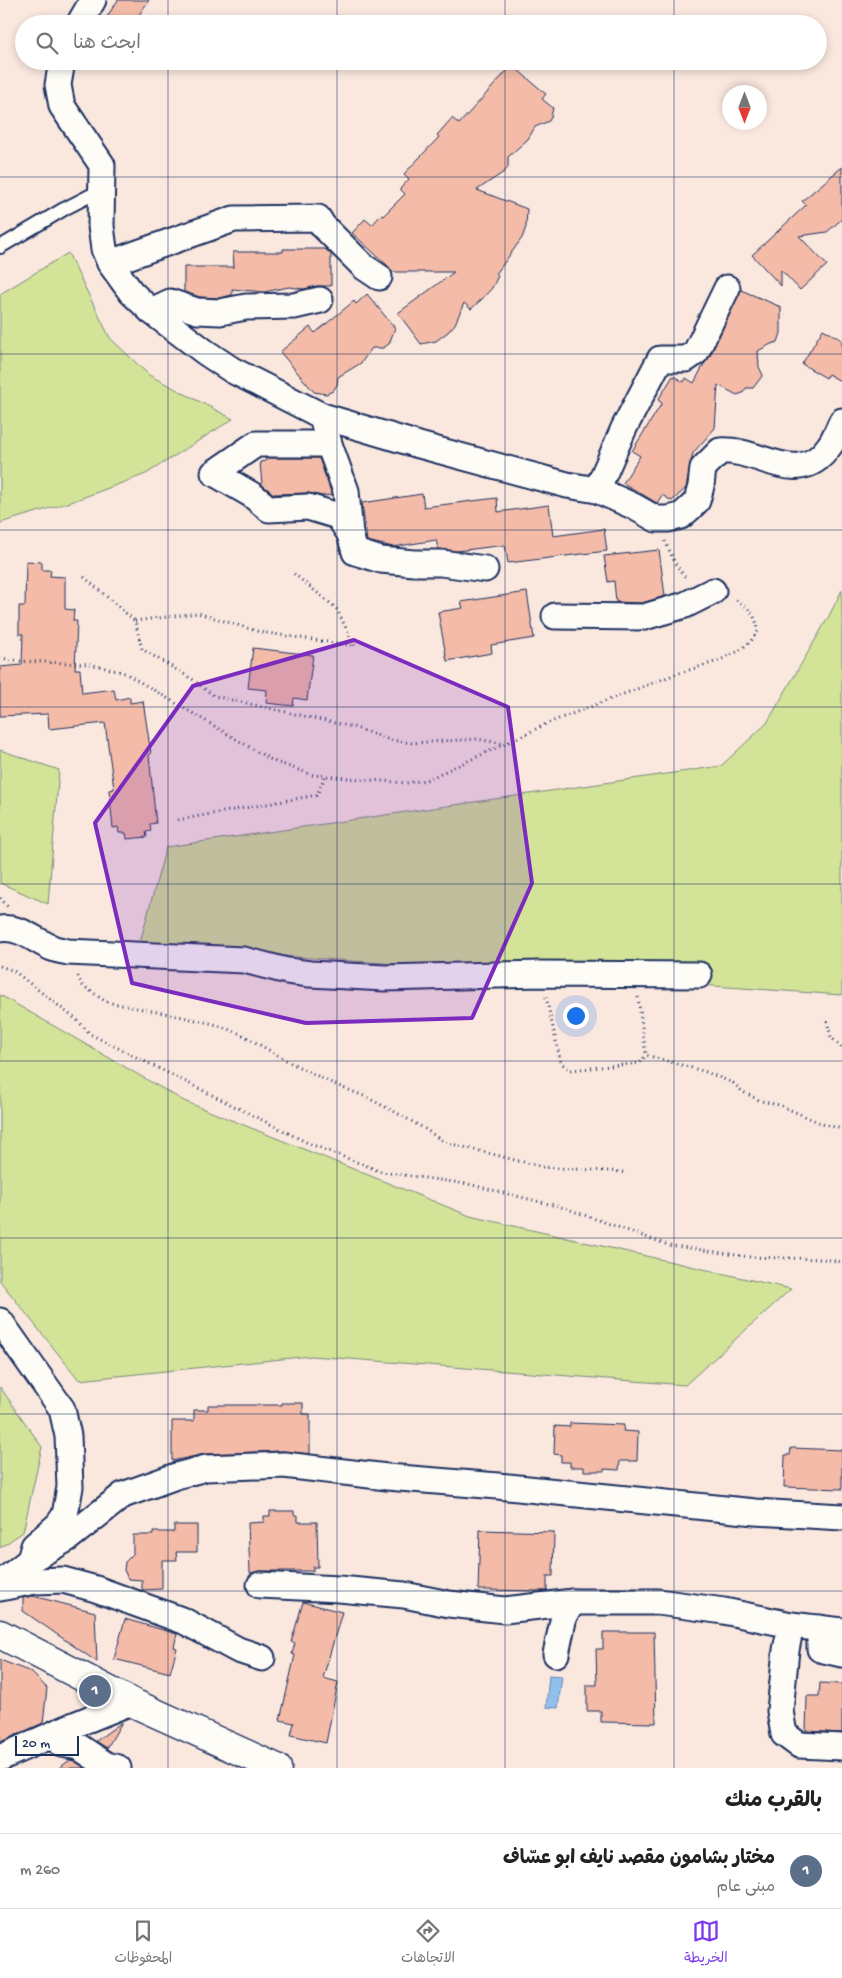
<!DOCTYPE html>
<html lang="ar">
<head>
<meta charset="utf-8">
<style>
	body { margin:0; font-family:"Gochi Hand","Playpen Sans Arabic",sans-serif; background:#f2f2f2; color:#222; direction:rtl }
	.compass { position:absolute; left:722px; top:85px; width:45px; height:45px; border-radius:50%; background:#fff; box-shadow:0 2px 8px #0003; rotate:180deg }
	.scale { position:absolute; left:15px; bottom:12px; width:64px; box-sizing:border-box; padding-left:5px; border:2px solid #1b2f5e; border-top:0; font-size:14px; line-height:18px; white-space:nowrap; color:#1b2f5e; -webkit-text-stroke:4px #fdfcf7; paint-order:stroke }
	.you { position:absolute; left:575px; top:1015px; width:18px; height:18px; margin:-12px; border:4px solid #fff; border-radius:50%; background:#1a73e8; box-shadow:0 0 0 8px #1a73e833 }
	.badge { display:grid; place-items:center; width:32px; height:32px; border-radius:50%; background:#7c3aed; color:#fff; font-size:16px; font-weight:700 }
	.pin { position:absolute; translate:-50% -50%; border:2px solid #fff; box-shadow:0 1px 5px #0006 }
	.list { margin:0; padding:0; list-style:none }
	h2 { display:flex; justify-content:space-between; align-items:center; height:65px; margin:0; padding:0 20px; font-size:21px }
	h2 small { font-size:16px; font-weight:400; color:#767676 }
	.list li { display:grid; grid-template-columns:32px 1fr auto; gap:15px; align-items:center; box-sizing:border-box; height:75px; padding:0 20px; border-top:1px solid #e0e0e0 }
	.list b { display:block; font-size:19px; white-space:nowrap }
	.list p { margin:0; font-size:16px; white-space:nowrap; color:#767676 }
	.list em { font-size:16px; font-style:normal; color:#767676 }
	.icon { flex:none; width:28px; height:28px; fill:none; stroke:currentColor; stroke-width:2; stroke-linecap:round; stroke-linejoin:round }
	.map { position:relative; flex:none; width:842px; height:1768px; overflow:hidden; direction:ltr }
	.search { position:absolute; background:#fff; box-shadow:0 2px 8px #0003; left:15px; right:15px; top:15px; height:55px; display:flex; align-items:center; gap:12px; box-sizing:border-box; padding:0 18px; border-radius:28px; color:#767676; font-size:19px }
	.sheet { height:140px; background:#fff }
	nav { display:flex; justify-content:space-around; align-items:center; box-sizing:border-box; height:70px; border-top:1px solid #e0e0e0; background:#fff; font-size:14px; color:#767676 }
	nav a { display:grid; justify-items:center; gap:2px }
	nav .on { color:#7c3aed }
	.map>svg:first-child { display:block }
</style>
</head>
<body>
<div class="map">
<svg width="842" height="1768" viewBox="0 0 842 1768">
	<rect width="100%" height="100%" fill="#fae8df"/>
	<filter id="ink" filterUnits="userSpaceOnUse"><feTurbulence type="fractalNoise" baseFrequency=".02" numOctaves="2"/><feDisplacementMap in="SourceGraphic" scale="10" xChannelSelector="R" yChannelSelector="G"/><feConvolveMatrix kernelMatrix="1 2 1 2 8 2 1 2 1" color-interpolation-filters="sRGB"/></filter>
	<g filter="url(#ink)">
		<g fill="#d3e397" stroke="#77897a">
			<polygon points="68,253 110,338 149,375 233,419 146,474 71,502 0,523 0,294"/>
			<polygon points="842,590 842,995 139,946 166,847 721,766 767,723 829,616"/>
			<polygon points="0,750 59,770 48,904 0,883"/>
			<polygon points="0,995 184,1101 470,1216 791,1289 685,1385 311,1356 79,1380 0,1281"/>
			<polygon points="0,1387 42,1447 23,1532 0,1548"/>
		</g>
		<polygon fill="#92c0ed" stroke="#6286b4" points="549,1675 562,1676 558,1708 546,1707"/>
		<g fill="#f3bba8" stroke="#1b2f5e">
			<polygon points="118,0 149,0 133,24 102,24"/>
			<polygon points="512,65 546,94 542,99 553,108 551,117 549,121 535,127 528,139 508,157 508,168 504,172 477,190 527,209 526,227 522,238 496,274 498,276 492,288 482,299 471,309 464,303 455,324 448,332 436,341 421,344 398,313 454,272 392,272 387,265 352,233 365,219 372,225 381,215 383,216 405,194 400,189 409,179 404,174 439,137 437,135 452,118 459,124"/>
			<polygon points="842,167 842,219 827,232 799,236 827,265 800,290 781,270 781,286 752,255 806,205 802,201"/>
			<polygon points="283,249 325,249 331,254 331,286 317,286 304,289 289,287 264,292 232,289 232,295 219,298 200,297 184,292 184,267 234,267 233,252 283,252"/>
			<polygon points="741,290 781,307 781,333 778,342 771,344 758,351 759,367 763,375 753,388 746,388 743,393 737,395 718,385 715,428 693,453 686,488 672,501 662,495 657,503 623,483 640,456 632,451 662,403 658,400 673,376 684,382 686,378 694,383 704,364 709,358"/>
			<polygon points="367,294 395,328 389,344 383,348 372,348 361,363 338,377 337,385 333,391 326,394 314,392 280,352 310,327 315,333 354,301 356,304"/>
			<polygon points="823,329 842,340 842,382 828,374 826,378 802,364"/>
			<polygon points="265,458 319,458 332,495 322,496 308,493 274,494 262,485 260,462 266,461"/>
			<polygon points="422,494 424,507 497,498 498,512 549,505 553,536 604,529 607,551 508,563 505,545 457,551 438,549 436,540 393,547 367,541 362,503"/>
			<polygon points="659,550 665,596 642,603 616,602 614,581 608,582 604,556"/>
			<polygon points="26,561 42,562 42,570 51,570 50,576 65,577 65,609 74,610 73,621 77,621 75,669 80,669 82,693 114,689 116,700 130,697 130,703 143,701 151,754 149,755 156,823 150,824 151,831 146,832 147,837 127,839 126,833 119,833 118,827 113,828 109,790 114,789 105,723 49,729 48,714 0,716 0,667 22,665 23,634 19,634 19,606 25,606"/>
			<polygon points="527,592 534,638 491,645 492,653 447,661 438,612 463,608 461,602"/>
			<polygon points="253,648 313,655 307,700 294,698 293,706 266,703 267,690 248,688"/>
			<polygon points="282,1403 303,1403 303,1414 310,1414 310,1454 283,1451 205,1454 172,1461 172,1421 194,1421 194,1410 208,1410 208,1405 282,1405"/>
			<polygon points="570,1423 624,1425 623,1431 638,1432 637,1461 620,1461 619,1470 604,1469 604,1471 584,1471 584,1467 570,1467 570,1462 561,1462 561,1455 554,1454 555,1426 570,1427"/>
			<polygon points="791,1448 842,1450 842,1489 784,1487 785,1455 790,1455"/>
			<polygon points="270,1511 294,1511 294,1515 298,1515 298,1522 317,1522 318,1567 313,1567 313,1571 261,1571 250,1573 248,1523 264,1522 264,1516 270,1516"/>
			<polygon points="174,1525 197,1525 197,1552 176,1552 177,1560 162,1560 162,1589 142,1590 142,1580 128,1579 124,1570 125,1562 133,1554 133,1535 153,1535 153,1532 174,1532"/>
			<polygon points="480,1530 554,1532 553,1576 547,1576 547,1591 478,1590"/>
			<polygon points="33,1596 95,1612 97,1662 23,1611 23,1598"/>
			<polygon points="303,1602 342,1612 323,1678 338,1682 326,1743 291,1735 294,1723 280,1720 295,1655 292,1654 295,1643 291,1642"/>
			<polygon points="125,1619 177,1634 174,1647 177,1648 170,1673 114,1659"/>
			<polygon points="603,1632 654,1632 656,1723 601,1722 601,1711 587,1711 587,1685 597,1685 596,1649 603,1649"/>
			<polygon points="0,1660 31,1672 47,1688 43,1723 0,1742"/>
			<polygon points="820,1683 842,1684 842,1733 806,1731 807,1696 819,1696"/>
			<polygon points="122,1722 107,1748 96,1741"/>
			<polygon points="70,1760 74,1761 85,1768 59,1768"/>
		</g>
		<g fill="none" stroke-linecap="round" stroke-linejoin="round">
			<g stroke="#1b2f5e" stroke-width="16">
				<polyline id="service" points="0,247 64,209 101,190"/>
			</g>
			<g stroke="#1b2f5e" stroke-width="29">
				<g id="minor">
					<polyline points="79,24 93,0"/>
					<path d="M 62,61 L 58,85 L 62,106 L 102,165 L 101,226 L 104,249 L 110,263 L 131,292 L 151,311 L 205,352 L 232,370 L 322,416 L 419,445 L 567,485 L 597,490 L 633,506 L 656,519 L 668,519 L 681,516 L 690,508 L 697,501 L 701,486 L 703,468 L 720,451 C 761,448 799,491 830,445 C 835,438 838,429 842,421"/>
					<polyline points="110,263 234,219 318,218 323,226 364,267 379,277"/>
					<polyline points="151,311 170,302 197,311 220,312 246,307 294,306 320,300"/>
					<polyline points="322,416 329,444 256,444 214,473 252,495 269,509 308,507 338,516 350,534 355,552 381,560 414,563 441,563 485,569"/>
					<polyline points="329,444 346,491 350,534"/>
					<polyline points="597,490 624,428 660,359 686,359 696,352 727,288"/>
					<polyline points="555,616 644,617 685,605 713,591"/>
					<path d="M 0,929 C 20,926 34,940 52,948 C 57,950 63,951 68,952 L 244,960 L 287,971 L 310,974 L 385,978 L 540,974 L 699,975"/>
					<polyline points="0,1321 62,1409 68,1436 70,1487 65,1515 58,1525 34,1546 30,1560 0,1584"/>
					<polyline points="30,1560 67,1539 123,1495 176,1476 206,1468 284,1465 387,1477 498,1486 755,1512 842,1517"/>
					<polyline points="260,1585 339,1589 404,1595 449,1604 505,1610 573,1602 658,1602 724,1611 791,1625 842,1631"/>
					<polyline points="0,1588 35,1581 63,1580 96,1589 184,1621 238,1650 262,1658"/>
					<polyline points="791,1625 786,1650 780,1711 784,1734 799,1745 842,1747"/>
					<polyline points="820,1628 820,1649 842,1654"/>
					<polyline points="556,1654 564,1616 573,1602"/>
					<polyline points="57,1732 61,1744 79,1747 106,1765 118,1768"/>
					<polyline points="0,1758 74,1725 131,1702"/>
				</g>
			</g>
			<g stroke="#1b2f5e" stroke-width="31">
				<polyline id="secondary" points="0,1634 131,1702 277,1768"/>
			</g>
			<g stroke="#1b2f5e" stroke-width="3" stroke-dasharray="1 4" stroke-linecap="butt">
				<polyline points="665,541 675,563 686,579"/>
				<polyline points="84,577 135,621 142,649 192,679 214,696 353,727 390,740 412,743 477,739 505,744"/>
				<polyline points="135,621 198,613 260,632 355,646 336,608 293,573"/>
				<path d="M 0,658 L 20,661 L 90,664 L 125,673 L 273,761 L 313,775 L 406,783 L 426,780 L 505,744 L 548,723 L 676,674 L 718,661 L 739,651 L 751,641 L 758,631 C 756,613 747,607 733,598"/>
				<polyline points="178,820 317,795 325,776"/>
				<polyline points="0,898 8,907"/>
				<polyline points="0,966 14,971 78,1021 90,1034 308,1143 382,1172 468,1184 565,1208 668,1245 750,1257 823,1259 842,1262"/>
				<polyline points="78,976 82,985 106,1002 178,1016 214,1024 241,1034 291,1063 336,1085 364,1096 395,1112 425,1129 444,1142 543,1167 624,1172"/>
				<polyline points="546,997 561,1063 571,1070 640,1063 646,1055"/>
				<polyline points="638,997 646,1055 706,1072 733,1083 743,1092 761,1101 779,1105 823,1124 842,1129"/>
				<polyline points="827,1021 831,1037 842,1048"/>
			</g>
			<use href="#service" stroke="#fdfcf7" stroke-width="12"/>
			<use href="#minor" stroke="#fdfcf7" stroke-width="25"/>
			<use href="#secondary" stroke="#fdfcf7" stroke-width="28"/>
		</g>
	</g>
	<path fill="#7b2cbf" fill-opacity="0.2" stroke="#7b2cbf" stroke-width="4" stroke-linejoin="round" d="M 354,640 L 508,707 L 532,883 L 472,1018 L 306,1023 L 132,983 L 95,823 L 193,686 Z"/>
	<path fill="none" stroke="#1b2f5e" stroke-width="1" stroke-opacity="0.55" d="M 168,0 L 168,24M 337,0 L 337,24M 505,0 L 505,24M 674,0 L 674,24M 168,61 L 168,1768M 337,61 L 337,1768M 505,61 L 505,1768M 674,61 L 674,1768M 0,177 L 842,177M 0,354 L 842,354M 0,530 L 842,530M 0,707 L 842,707M 0,884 L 842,884M 0,1061 L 842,1061M 0,1238 L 842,1238M 0,1414 L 842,1414M 0,1591 L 842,1591"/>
</svg>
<svg class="compass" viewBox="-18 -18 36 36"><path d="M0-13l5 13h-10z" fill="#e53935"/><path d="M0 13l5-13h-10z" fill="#767676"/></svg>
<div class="scale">20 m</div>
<div class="you"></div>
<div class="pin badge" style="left:95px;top:1691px;background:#5c6f8a">1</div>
<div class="search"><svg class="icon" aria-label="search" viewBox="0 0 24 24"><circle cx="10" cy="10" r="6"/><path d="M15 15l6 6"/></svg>ابحث هنا</div>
</div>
<section class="sheet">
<h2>بالقرب منك<small></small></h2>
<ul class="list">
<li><span class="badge" style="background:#5c6f8a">1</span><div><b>مختار بشامون مقصد نايف ابو عسّاف</b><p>مبنى عام</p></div><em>260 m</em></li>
</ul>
</section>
<nav>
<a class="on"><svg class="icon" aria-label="map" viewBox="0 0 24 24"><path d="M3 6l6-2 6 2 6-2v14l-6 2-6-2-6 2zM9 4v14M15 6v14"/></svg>الخريطة</a>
<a><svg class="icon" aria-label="directions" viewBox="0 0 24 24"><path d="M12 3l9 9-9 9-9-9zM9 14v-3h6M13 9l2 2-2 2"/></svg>الاتجاهات</a>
<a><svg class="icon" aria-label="saved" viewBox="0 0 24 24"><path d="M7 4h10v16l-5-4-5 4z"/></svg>المحفوظات</a>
</nav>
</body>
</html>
